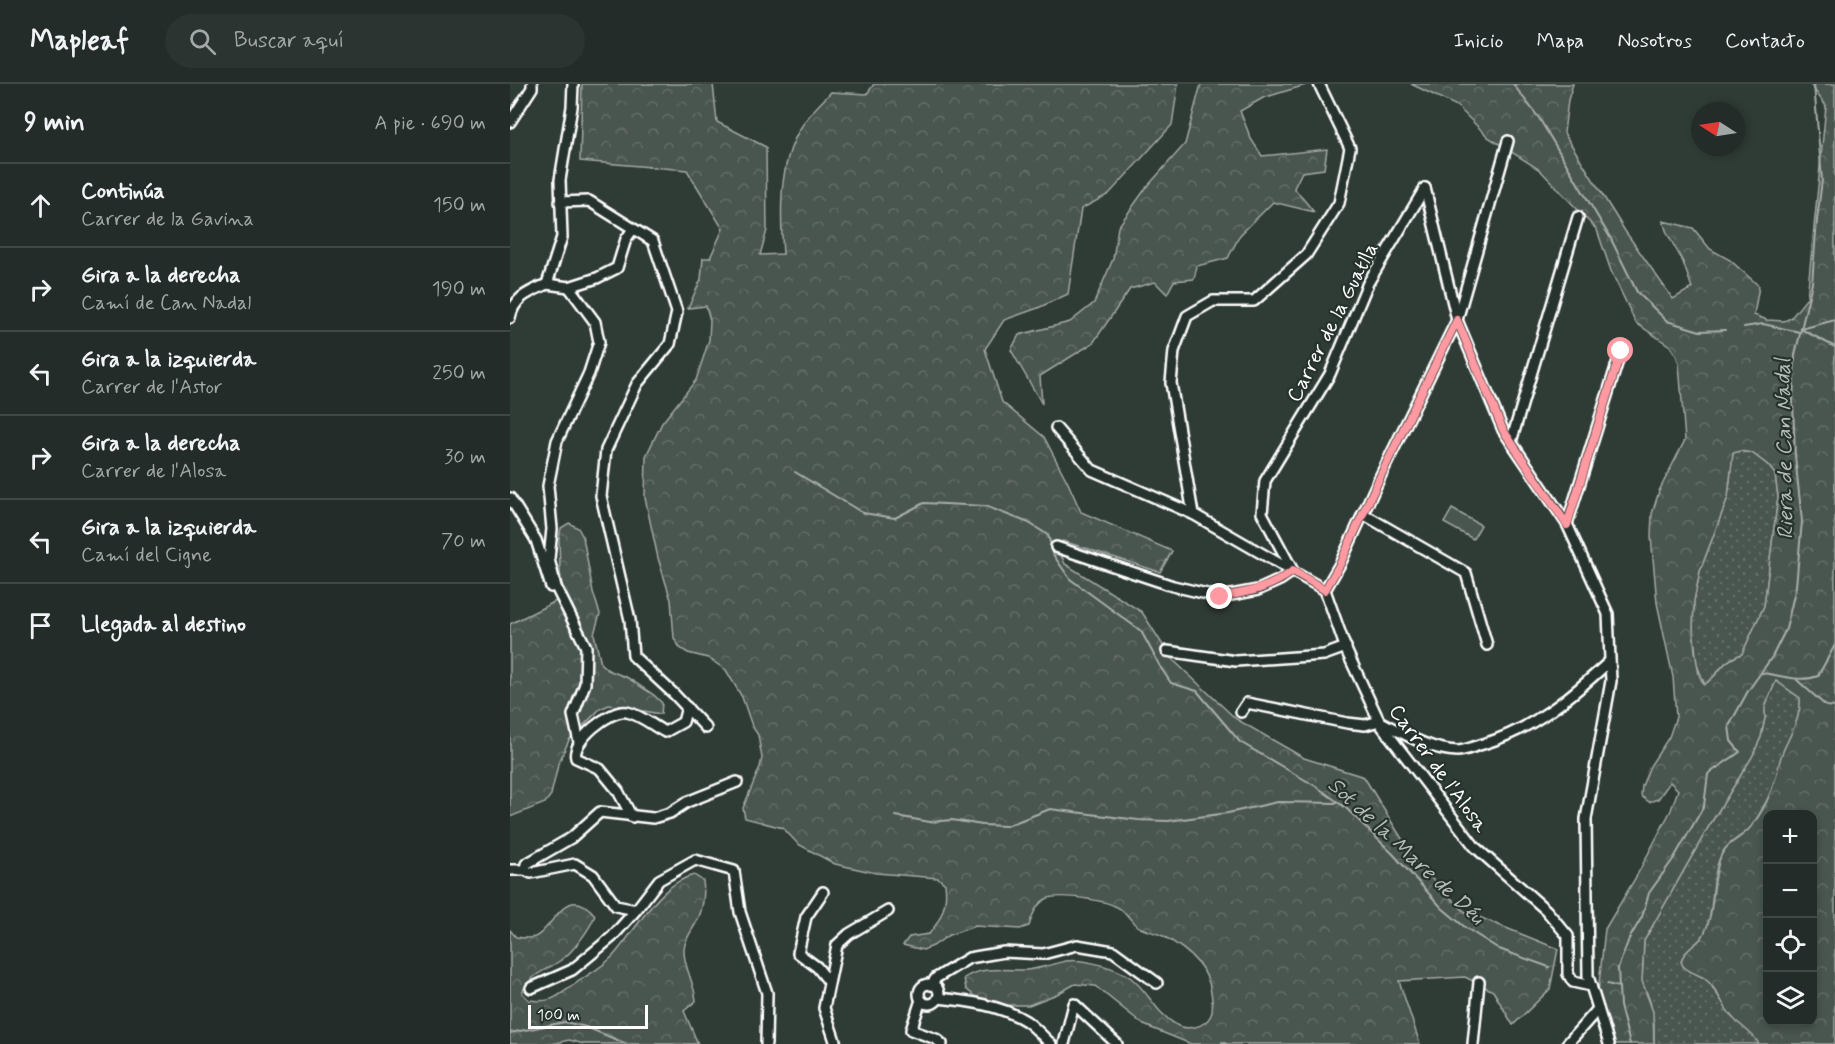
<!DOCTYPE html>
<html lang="es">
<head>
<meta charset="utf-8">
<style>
	body { margin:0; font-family:Mynerve,sans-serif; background:#2b3430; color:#f1f3f6 }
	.controls { position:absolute; right:18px; bottom:18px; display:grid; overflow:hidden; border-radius:12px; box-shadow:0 3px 9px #0003 }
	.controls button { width:54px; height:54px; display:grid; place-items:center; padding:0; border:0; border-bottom:2px solid #404845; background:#232c28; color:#f1f3f6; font:30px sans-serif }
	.compass { position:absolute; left:1181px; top:18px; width:54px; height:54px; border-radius:50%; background:#232c28; box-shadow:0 3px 9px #0003; rotate:282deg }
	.scale { position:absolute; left:18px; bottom:15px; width:120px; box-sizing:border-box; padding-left:6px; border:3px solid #fff; border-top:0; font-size:16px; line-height:21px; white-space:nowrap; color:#fff; -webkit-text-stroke:4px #26332d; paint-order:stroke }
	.stop { position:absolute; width:18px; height:18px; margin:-14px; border:4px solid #ff9aa2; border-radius:50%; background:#fff }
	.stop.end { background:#ff9aa2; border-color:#fff; box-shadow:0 2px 6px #0008 }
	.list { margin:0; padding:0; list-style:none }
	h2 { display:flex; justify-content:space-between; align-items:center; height:78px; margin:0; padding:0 24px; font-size:26px }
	h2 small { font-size:20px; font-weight:400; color:#a3a7a8 }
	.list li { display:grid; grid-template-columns:39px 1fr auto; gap:18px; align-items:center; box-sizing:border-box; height:84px; padding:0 24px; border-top:2px solid #404845 }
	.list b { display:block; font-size:22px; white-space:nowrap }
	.list p { margin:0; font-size:20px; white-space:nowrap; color:#a3a7a8 }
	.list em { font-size:20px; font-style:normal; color:#a3a7a8 }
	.icon { flex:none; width:33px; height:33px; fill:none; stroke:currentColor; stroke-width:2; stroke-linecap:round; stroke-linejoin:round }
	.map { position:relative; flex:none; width:1325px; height:960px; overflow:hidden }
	header { display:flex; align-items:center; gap:36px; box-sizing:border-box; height:84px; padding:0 30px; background:#232c28; border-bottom:2px solid #404845 }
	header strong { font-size:28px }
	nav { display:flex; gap:33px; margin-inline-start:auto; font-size:21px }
	.search { width:420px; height:54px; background:#2b3430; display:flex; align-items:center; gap:15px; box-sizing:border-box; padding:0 21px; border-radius:33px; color:#a3a7a8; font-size:22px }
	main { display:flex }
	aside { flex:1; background:#232c28 }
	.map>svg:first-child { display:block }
</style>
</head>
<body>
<header>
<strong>Mapleaf</strong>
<div class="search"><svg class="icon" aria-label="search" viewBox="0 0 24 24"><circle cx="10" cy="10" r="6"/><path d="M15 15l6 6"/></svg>Buscar aquí</div>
<nav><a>Inicio</a><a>Mapa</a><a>Nosotros</a><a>Contacto</a></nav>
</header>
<main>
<aside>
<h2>9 min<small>A pie · 690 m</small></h2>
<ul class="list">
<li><svg class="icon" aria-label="ahead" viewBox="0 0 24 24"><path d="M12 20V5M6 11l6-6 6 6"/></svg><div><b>Continúa</b><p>Carrer de la Gavina</p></div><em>150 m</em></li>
<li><svg class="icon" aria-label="right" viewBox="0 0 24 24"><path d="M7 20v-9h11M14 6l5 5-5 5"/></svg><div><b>Gira a la derecha</b><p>Camí de Can Nadal</p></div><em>190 m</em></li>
<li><svg class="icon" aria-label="left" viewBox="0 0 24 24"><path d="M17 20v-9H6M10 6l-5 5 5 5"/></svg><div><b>Gira a la izquierda</b><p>Carrer de l'Astor</p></div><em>250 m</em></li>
<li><svg class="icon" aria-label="right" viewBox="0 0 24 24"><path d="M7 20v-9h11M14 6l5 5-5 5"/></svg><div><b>Gira a la derecha</b><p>Carrer de l'Alosa</p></div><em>30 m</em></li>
<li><svg class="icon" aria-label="left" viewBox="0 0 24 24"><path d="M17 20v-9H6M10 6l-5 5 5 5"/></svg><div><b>Gira a la izquierda</b><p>Camí del Cigne</p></div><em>70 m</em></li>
<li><svg class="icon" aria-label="arrive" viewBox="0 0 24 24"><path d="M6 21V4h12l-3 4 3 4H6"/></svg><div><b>Llegada al destino</b></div></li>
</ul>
</aside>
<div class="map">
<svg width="1325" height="960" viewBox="0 0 1325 960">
	<defs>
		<pattern id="grass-dots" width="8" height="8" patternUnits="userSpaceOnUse" patternTransform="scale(1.5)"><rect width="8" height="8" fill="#4a544f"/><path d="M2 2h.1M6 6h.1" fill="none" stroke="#656e69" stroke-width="1.8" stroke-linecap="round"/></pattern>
		<pattern id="forest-crowns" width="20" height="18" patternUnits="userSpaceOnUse" patternTransform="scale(1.5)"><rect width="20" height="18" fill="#4a544f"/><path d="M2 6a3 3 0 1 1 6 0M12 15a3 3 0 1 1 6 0" fill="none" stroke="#656e69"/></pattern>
	</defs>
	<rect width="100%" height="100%" fill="#2f3b35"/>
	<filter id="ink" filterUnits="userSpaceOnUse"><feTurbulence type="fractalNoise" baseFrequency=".0167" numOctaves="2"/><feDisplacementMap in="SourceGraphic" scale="12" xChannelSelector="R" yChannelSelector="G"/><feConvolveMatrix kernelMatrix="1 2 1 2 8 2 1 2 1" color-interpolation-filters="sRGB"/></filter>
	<g filter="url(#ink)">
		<g fill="url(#grass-dots)" stroke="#a4aaa7" stroke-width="1.5">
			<path d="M 1230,367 L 1242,369 L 1258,381 L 1265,390 L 1268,413 L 1254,522 L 1232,570 C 1210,578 1211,588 1195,601 L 1187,581 L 1183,543 L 1184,517 L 1190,487 L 1218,413 L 1223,369 Z"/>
			<path d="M 1266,596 L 1290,614 C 1292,634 1279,652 1272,670 C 1269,679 1268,688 1265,697 C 1260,712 1251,728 1242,742 C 1233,753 1218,757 1212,769 C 1199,794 1206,826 1194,850 C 1188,861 1174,866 1171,878 L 1199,898 L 1223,934 L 1246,954 L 1249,960 L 1144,960 L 1144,939 L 1140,917 L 1132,898 L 1134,857 L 1199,742 L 1242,673 L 1251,653 L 1255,634 L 1254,623 Z"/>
		</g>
		<g fill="url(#forest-crowns)" stroke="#a4aaa7" stroke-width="1.5" fill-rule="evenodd">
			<path d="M 72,0 L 203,0 L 207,38 L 256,63 L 257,146 L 250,171 L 273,170 C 270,125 268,73 296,36 C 303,26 313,17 321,8 L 357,10 L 364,0 L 668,0 L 662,41 L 599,110 L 571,125 L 558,210 L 528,224 L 494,236 L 475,265 L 492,318 L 534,353 L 558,399 L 571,428 L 662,467 L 650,488 L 553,457 L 546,459 L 555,480 L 632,528 L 661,574 L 726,635 L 794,674 L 854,693 L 908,781 L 954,827 L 1048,865 L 1040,905 L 1003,941 L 983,907 L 955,893 L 889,897 L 910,960 L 681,960 L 634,941 L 585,902 L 565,900 L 547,910 L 519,921 L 485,921 L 465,912 L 456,905 L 454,894 C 472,882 495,886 516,886 C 530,885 542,880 556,877 C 573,874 608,884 621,894 C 638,907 646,929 665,940 C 676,947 695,944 701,931 C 704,925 702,915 701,908 C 698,882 675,864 653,852 C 645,848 635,847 627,842 C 620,836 616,827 607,823 C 594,816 549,809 536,815 C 526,820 522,832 519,842 L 510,845 L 465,842 L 439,851 L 423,862 L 413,866 L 393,861 L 399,853 L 419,850 C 431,836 438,820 435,800 L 428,794 L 366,789 L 325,780 L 288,760 L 273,744 L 235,734 L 233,724 L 250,683 L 252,674 L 248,651 L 242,642 L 232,613 L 216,586 L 198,574 L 178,569 L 170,564 L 164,554 L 161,516 L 148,474 L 135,414 L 136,372 L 152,339 L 186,296 L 199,256 L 200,236 L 196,222 L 178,224 L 191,195 L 193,174 L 200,174 L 213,145 L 177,86 L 70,77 Z"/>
			<polygon points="691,0 799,0 753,14 730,27 741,55 752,72 817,65 814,85 792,88 784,104 804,128 763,118 730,151 718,174 687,182 684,195 664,197 657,210 645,198 620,205 583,259 530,292 532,320 501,266 509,251 560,238 584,219 603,175 608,143 636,104 675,60"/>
			<path d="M 901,0 L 1063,0 L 1058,16 L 1054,49 L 1115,147 L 1163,215 L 1182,204 L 1173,178 L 1157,149 L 1153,137 L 1183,144 L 1200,165 L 1220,176 L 1249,202 L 1244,231 L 1257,236 L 1274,237 L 1281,234 L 1297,214 L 1316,22 L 1300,0 L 1325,0 L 1325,960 L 1249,960 C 1243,949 1232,943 1224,935 C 1212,923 1208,904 1194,894 C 1188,890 1174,887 1172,880 C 1168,870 1188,860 1193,852 C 1206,829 1201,797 1211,772 C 1216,759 1231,755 1240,744 C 1251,731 1260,713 1265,696 C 1268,687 1269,678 1272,670 C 1279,652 1292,634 1290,614 L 1266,597 L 1255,623 L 1255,634 L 1251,653 L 1242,673 L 1199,742 L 1134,857 L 1132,897 L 1143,928 L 1144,960 L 1103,960 L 1088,909 L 1095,845 L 1126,793 L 1161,726 L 1168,706 L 1160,698 L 1148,715 L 1139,718 L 1131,712 L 1132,702 L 1140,682 L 1159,653 L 1166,633 L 1163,593 L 1147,519 L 1141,452 L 1142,430 L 1149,407 L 1175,356 L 1169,280 L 1166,271 L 1160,262 L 1126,239 L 1101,187 L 1087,146 L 1030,86 L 978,53 L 947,22 ZM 1230,367 L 1242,369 L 1258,381 L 1265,390 L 1268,413 L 1254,522 L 1232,570 C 1208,579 1213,588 1194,601 L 1189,591 L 1185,568 L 1183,543 L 1184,517 L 1190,487 L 1218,413 L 1223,369 ZM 1258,730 L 1302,730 L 1302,938 L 1258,938 Z"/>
			<polygon points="59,439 68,444 73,453 83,508 90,530 84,550 91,580 98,586 118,594 144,611 152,619 151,630 99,621 90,625 59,656 48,681 41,711 35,719 0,733 0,540 54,513 50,488 49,454 51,444"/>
			<path d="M 184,791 L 193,797 C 195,810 193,827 186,839 C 181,848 175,855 174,865 C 173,883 185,899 186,917 L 174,927 L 188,960 L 74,960 L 59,956 L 42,960 L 0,960 L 0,846 L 6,853 C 12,854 18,855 25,853 C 43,846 56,796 85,831 C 81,844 62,869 51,876 C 36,887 18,891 12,909 L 19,916 C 43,919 46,913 65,900 C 77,891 93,883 103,872 C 126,847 149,799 184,791 Z"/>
		</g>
		<polygon fill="#4a544f" stroke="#a4aaa7" stroke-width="1.5" points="942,425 971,441 963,455 934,439"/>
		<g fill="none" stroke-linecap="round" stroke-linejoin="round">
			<g stroke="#a9afac" stroke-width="2">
				<polyline points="1003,0 1029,34 1101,155 1127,208 1157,237 1190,247 1215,246"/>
				<polyline points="1234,243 1253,240 1290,248"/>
				<polyline points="1291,245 1325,263"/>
				<polyline points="1291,245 1325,236"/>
				<polyline points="285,388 353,429 385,434 414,419 475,422 519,439 538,451 544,472 560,495 631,547 651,584 661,599 687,607 730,658 807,703 836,724 883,770 932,824 956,844 989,865 1039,883"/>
				<path d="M 1252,589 C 1271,591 1290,599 1308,592 L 1325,561"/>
				<polyline points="1287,596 1316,622 1325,623"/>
				<polyline points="386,732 420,738 442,736 472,741 496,742 540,725 628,736 658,737 718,729 768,718 827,719"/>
				<polyline points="1097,900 1109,903"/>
				<polyline points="0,949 55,938 76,943 117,960"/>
				<polyline points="712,958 716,960"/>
				<polyline points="1120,960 1110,922 1108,884 1119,855 1132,833 1139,809 1164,774 1194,722 1198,690 1230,668 1221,657 1219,642 1238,607 1262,573 1276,545 1286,502 1292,437 1285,372 1283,317 1285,271 1302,199 1307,136 1312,96 1304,0"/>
			</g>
			<g stroke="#fff" stroke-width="14">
				<g id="street">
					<polyline points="0,38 22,4 22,0"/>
					<polyline points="915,104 947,236 993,346 1057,440 1098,530 1101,597 1076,735 1078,892 1099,960"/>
					<polyline points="50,118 79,117 143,157 167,228 160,260 127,300 96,366 91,412 120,536 123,572 164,610 196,644"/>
					<polyline points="37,200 59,203 87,194 107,184 116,155 123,145"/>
					<polyline points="59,203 85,238 89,258 79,289 47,357 38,402 42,445 39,475 46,503 76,563 75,600 63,631 69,658"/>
					<path d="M 0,234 C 4,213 19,208 37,200 L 52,153 L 50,96 L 62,23 L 63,0"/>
					<polyline points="546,344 582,386 683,430 815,506 837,568 871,641 965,763 1036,826 1058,852 1058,890 1063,898 1081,902"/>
					<polyline points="1001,358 1068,133"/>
					<polyline points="0,414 26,456 41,503"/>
					<polyline points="683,430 661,299 664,267 677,232 703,217 744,217 796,171 829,119 840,64 809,0"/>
					<polyline points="853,430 956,489 977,561"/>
					<polyline points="1057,440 1111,267"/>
					<polyline points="546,463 663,502 710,513 748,506 770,496 783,487 752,429 755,397 820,290 858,199 915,104"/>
					<polyline points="815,506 830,480 869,395 947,236 998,57"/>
					<polyline points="657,567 726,577 814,571 836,563"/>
					<path d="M 731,628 L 737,619 L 837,639 L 855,641 L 869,637 C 893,649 919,666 947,667 C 955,667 965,662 973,660 C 1024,645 1062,612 1100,577"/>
					<polyline points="227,698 177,718 160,729 143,734 90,728 61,754 16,780 15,786 21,789 65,780 83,791 106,822 126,826 149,796 185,776 224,787 230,828 257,909 256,960"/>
					<path d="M 122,733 L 108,707 L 90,685 L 66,674 C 61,657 100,625 117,628 C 131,631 143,642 155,648 L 173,638 L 177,623"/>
					<polyline points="0,786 15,786"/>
					<polyline points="313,808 296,833 288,869 307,883 319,898"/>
					<circle cx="419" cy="910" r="10"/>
					<polyline points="421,901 426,894 459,874 494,868 533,870 567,861 603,867 647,899"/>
					<polyline points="21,904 62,886 102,853 126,826"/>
					<path d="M 428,914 C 458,917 490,921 516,937 C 525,943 533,953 541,960"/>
					<polyline points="411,916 401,946 426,955 432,960"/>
					<polyline points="326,960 314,924 327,861 339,850 378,827"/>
					<polyline points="554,960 564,920 607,960"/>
					<polyline points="963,960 969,898"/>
					<polyline points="1057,960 1088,925"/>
				</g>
			</g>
			<use href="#street" stroke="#26332d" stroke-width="9"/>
		</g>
	</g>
	<g fill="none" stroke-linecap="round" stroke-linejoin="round" filter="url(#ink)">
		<path stroke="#ff9aa2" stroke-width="8" d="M 710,513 C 738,508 759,505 783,487 L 815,506 L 830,480 L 869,395 L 947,236 L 993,346 L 1057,441 L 1111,267"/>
	</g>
	<g text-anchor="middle" stroke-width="4.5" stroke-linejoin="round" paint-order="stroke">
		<g font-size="21" fill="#fff" stroke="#26332d">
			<text transform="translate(822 238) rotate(-63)" y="7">Carrer de la Guatlla</text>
			<text transform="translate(929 684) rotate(54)" y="7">Carrer de l'Alosa</text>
		</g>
		<g font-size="22" font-style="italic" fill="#b8bcba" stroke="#26332d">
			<text transform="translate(1273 365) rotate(-91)" y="8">Riera de Can Nadal</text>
			<text transform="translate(897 766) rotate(43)" y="8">Sot de la Mare de Déu</text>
		</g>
	</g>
</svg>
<div class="controls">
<button>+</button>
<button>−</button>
<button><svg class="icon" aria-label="locate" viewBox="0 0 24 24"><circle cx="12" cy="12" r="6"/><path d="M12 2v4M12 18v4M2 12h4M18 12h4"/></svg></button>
<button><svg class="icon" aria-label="layers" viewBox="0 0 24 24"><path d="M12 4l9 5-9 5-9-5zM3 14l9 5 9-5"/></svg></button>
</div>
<svg class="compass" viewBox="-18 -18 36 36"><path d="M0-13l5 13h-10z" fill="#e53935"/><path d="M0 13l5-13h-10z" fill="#a3a7a8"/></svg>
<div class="scale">100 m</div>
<div class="stop" style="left:1111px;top:267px"></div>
<div class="stop end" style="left:710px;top:513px"></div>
</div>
</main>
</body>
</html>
